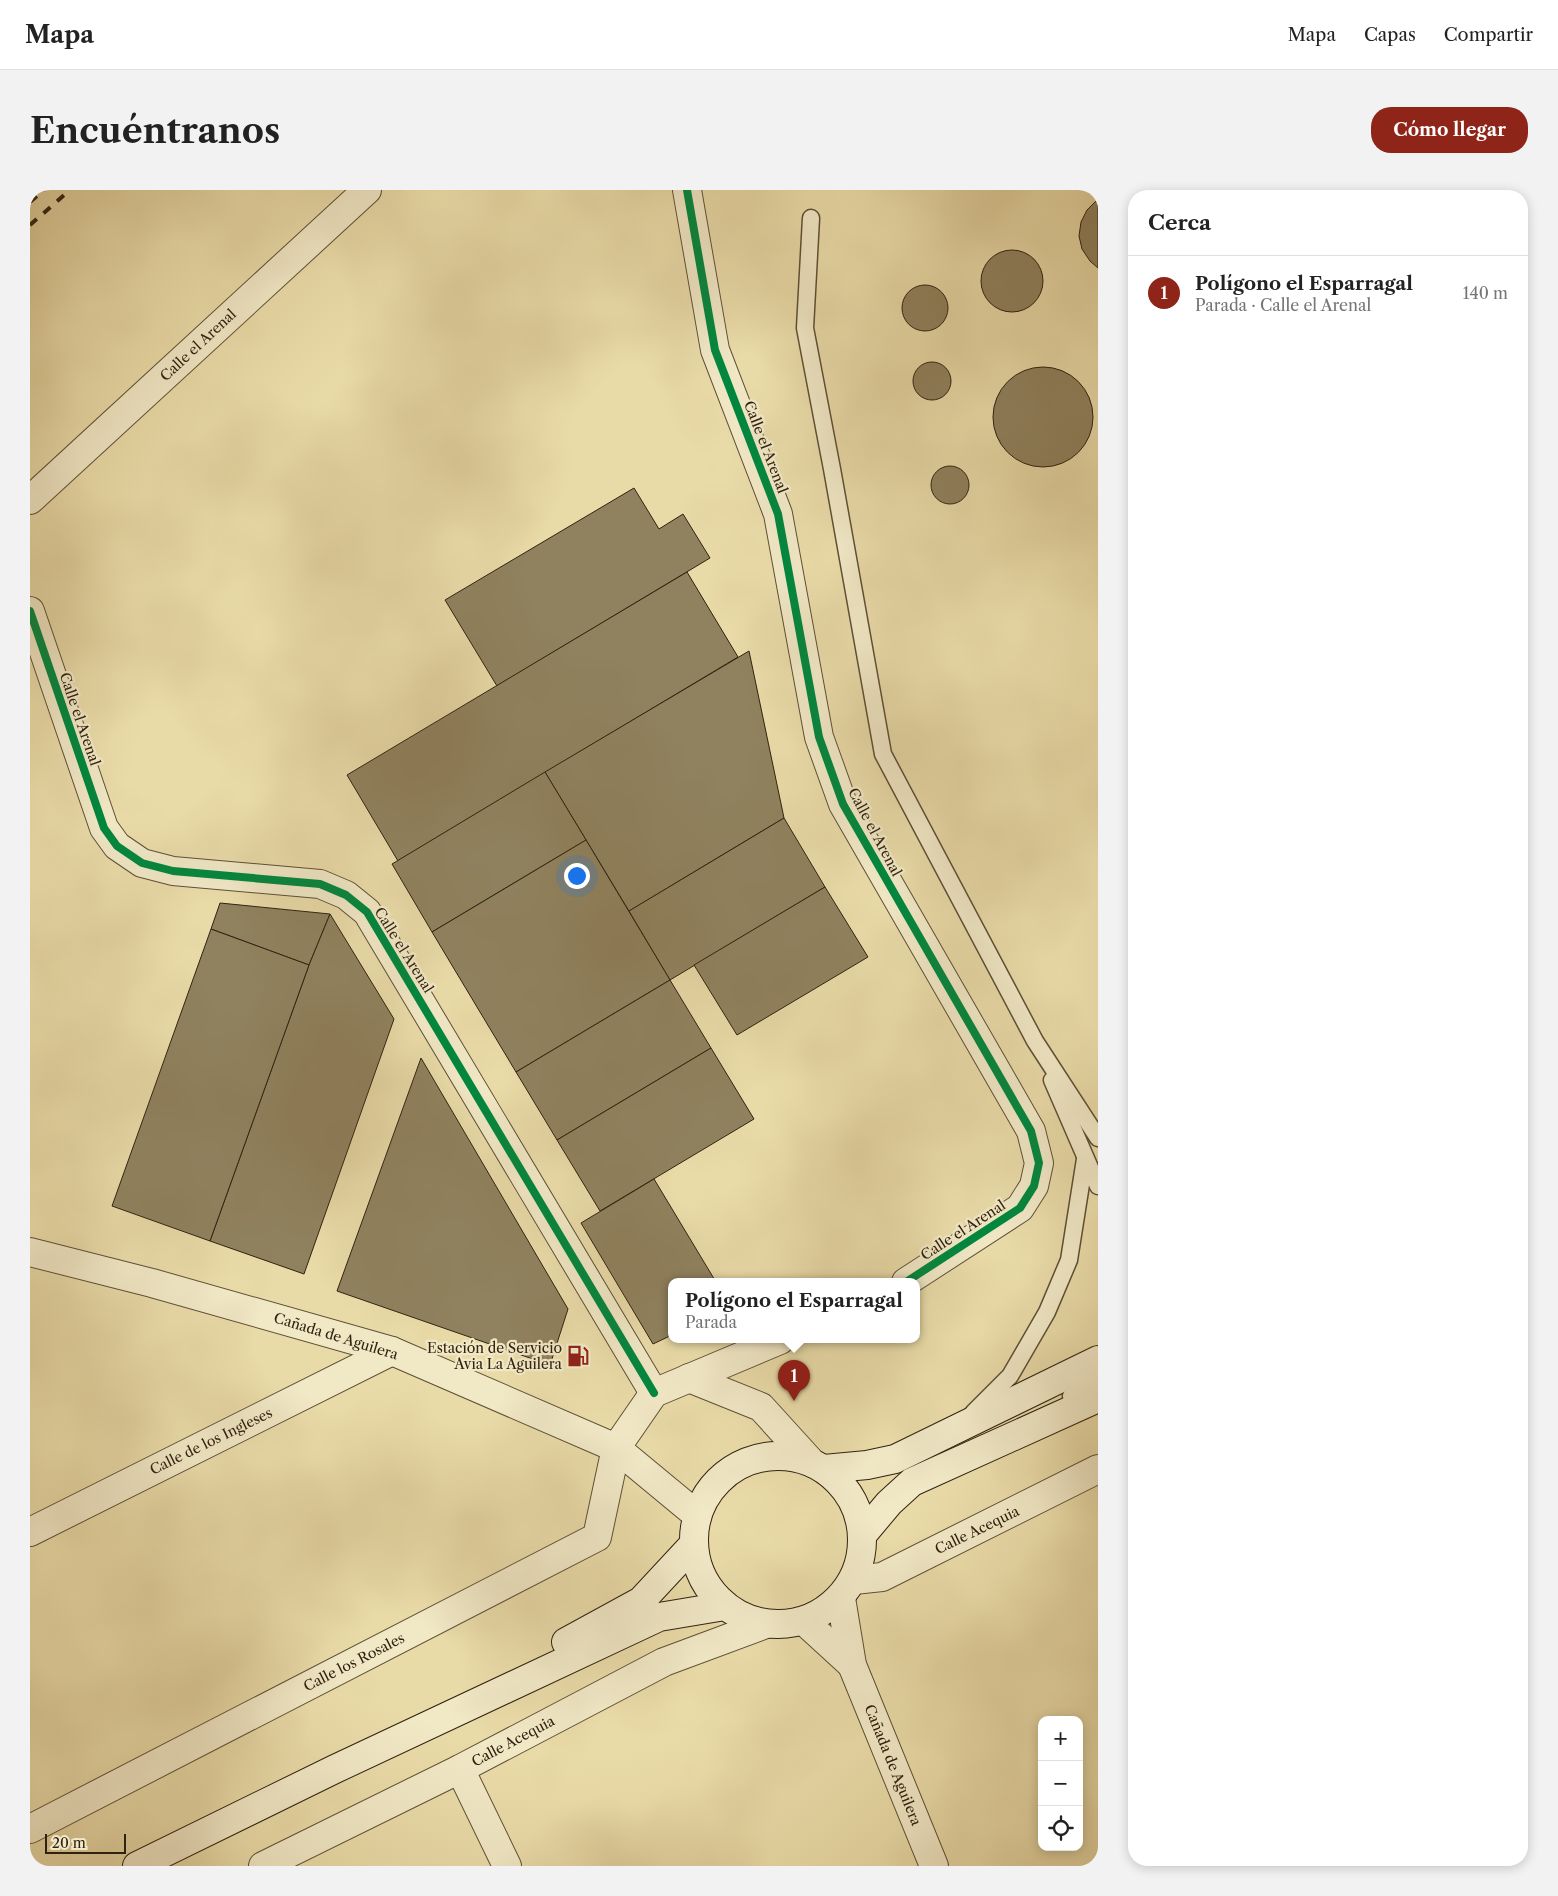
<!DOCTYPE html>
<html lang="es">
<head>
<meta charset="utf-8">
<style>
	body { margin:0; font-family:"Libre Caslon Text",serif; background:#f2f2f2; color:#222 }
	.controls { position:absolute; right:15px; bottom:15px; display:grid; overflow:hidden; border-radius:10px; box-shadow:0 2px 12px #0003 }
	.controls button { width:45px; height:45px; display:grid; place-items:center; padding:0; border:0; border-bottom:1px solid #e0e0e0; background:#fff; color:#222; font:25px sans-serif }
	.scale { position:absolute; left:15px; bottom:12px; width:81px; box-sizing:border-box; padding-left:5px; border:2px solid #302210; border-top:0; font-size:14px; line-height:18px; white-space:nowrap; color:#302210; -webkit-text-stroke:4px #f1e8c6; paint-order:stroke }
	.you { position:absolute; left:546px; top:685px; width:18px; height:18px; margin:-12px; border:4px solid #fff; border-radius:50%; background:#1a73e8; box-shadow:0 0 0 8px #1a73e833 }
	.badge { display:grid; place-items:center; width:32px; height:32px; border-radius:50%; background:#8f2418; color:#fff; font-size:16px; font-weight:700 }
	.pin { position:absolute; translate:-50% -41px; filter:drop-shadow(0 1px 2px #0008) }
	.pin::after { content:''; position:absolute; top:26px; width:18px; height:15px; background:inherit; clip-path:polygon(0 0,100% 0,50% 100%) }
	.popup { position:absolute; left:638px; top:1088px; width:252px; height:65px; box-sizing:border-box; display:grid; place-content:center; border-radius:10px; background:#fff; filter:drop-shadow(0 1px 4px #0005); font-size:16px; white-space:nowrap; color:#767676 }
	.popup b { font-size:19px; color:#222 }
	.popup::after { content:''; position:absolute; left:50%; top:100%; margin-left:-10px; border:10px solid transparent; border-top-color:#fff }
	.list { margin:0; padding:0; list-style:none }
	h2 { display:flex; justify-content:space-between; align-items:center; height:65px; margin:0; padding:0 20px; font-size:21px }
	h2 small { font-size:16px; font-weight:400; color:#767676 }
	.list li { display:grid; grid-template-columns:32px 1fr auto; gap:15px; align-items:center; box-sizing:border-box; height:75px; padding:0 20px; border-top:1px solid #e0e0e0 }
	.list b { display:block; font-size:19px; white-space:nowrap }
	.list p { margin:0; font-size:16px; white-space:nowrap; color:#767676 }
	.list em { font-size:16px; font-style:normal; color:#767676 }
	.icon { flex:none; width:28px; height:28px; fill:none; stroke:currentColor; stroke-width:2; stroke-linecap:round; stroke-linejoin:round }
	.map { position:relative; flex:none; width:1068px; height:1676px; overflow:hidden; border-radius:20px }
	header { display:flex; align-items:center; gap:30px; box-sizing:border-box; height:70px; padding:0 25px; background:#fff; border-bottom:1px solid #e0e0e0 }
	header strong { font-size:24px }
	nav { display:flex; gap:28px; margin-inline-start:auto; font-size:18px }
	.intro { display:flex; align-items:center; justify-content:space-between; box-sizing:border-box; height:120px; padding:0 30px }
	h1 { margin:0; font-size:35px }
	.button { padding:12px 22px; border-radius:20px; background:#8f2418; color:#fff; font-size:18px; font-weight:700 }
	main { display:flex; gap:30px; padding:0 30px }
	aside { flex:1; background:#fff; border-radius:20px; box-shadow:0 2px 12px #0003 }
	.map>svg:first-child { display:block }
</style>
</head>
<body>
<header>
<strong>Mapa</strong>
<nav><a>Mapa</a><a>Capas</a><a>Compartir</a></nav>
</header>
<div class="intro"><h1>Encuéntranos</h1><a class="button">Cómo llegar</a></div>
<main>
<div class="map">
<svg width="1068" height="1676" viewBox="0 0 1068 1676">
	<rect width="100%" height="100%" fill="#e9dba8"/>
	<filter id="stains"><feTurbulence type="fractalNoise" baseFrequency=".004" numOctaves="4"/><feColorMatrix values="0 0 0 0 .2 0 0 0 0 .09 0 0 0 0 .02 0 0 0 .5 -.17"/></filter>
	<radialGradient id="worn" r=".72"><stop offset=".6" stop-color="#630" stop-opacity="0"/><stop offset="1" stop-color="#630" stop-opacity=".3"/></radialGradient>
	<g fill="#90825f" stroke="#302210">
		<polygon points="1068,9 1068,78 1060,71 1052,59 1049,46 1051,32 1057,20"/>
		<circle cx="982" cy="91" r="31"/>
		<circle cx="895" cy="118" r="23"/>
		<circle cx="902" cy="191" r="19"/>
		<circle cx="1013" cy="227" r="50"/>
		<circle cx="920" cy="295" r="19"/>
		<polygon points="604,298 629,339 653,324 680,368 467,496 415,410"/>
		<polygon points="657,382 708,467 368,671 317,585"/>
		<polygon points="719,461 754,628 599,721 515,582"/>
		<polygon points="515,582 556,650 402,742 362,674"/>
		<polygon points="754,628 795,697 640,790 599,721"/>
		<polygon points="556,650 640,790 486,882 402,742"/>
		<polygon points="795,697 838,767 707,845 664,775"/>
		<polygon points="190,713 300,724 279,775 181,739"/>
		<polygon points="300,724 364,829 274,1084 180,1051 279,775"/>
		<polygon points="181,739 279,775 180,1051 82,1016"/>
		<polygon points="640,790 681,858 527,950 486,882"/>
		<polygon points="681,858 724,929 570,1021 527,950"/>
		<polygon points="391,868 538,1119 520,1175 307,1101"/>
		<polygon points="624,989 686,1092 642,1092 642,1145 623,1154 551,1033"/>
	</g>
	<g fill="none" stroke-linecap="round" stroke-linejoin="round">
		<g stroke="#5e5036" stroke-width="19">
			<g id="service">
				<polyline points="781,28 775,138 802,279 853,564 1005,851 1068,948"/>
				<polyline points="1022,890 1068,996"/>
				<polyline points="1041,1206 1068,1192"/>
				<polyline points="943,1223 980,1186 1017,1122 1039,1070 1055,969"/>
			</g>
		</g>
		<g stroke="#5e5036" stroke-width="30">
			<g id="minor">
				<polyline points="657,0 685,160 748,324 789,547 813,614 1001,941 1009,973 1004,996 990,1018 876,1092"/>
				<polyline points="0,310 337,0"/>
				<polyline points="0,421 74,638 87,656 112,673 143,681 290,694 316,705 337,722 624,1203"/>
				<polyline points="0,1062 122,1093 362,1161 586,1258 667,1325"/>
				<polyline points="659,1188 731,1217 781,1272"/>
				<polyline points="0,1342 362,1161"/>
				<polyline points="824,1390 852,1387 1068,1279"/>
				<polyline points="811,1408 822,1475 904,1676"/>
				<polyline points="774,1431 822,1475"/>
				<polyline points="430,1579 477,1676"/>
				<polyline points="0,1639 567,1347 586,1258 624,1203 750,1150"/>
				<polyline points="233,1676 430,1579 634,1472 736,1434"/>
			</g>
		</g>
		<g stroke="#302210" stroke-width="30">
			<g id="secondary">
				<circle cx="748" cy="1350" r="84"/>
				<polyline points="794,1279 837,1275 865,1269 1068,1170"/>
				<polyline points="833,1344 859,1313 882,1292 1068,1208"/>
				<polyline points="536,1452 611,1411 664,1354"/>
				<polyline points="107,1676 305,1579 629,1427 695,1416"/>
			</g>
		</g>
		<use href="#service" stroke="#f1e8c6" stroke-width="16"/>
		<use href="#minor" stroke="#f1e8c6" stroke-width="28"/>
		<use href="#secondary" stroke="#f1e8c6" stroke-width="28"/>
		<g stroke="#302210" stroke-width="4" stroke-dasharray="9 9" stroke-linecap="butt">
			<polyline points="0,12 14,0"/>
			<polyline points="0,35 40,0"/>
		</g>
		<g stroke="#f1e8c6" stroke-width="11">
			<g id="cycleway">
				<polyline points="657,0 685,160 748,324 789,547 813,614 1001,941 1009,973 1004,996 990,1018 876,1092"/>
				<polyline points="0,421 74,638 87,656 112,673 143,681 290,694 316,705 337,722 624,1203"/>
			</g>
		</g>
		<use href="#cycleway" stroke="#00873e" stroke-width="8"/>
	</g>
	<defs>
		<g id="fuel-bare" transform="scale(1.725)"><path d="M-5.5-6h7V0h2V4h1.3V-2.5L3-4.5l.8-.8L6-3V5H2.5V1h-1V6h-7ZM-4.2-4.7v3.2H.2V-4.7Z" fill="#8f2418" stroke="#f1e8c6" stroke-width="2.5" paint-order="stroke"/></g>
	</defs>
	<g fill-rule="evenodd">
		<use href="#fuel-bare" x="548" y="1166"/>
	</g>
	<g text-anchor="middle" stroke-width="4.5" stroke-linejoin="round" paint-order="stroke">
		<g font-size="14" fill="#302210" stroke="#f1e8c6">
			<text transform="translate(168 155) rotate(-43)" y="5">Calle el Arenal</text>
			<text transform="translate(736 257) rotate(69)" y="5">Calle el Arenal</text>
			<text transform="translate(50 529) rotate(71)" y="5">Calle el Arenal</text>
			<text transform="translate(845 642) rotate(62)" y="5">Calle el Arenal</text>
			<text transform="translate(374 760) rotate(58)" y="5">Calle el Arenal</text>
			<text transform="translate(933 1040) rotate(-33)" y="5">Calle el Arenal</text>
			<text transform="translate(306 1146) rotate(17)" y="5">Cañada de Aguilera</text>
			<text transform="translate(181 1251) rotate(-26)" y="5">Calle de los Ingleses</text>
			<text transform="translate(947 1340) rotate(-26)" y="5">Calle Acequia</text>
			<text transform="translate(324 1472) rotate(-27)" y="5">Calle los Rosales</text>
			<text transform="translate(483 1551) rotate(-28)" y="5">Calle Acequia</text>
			<text transform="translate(863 1575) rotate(68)" y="5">Cañada de Aguilera</text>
		</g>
		<g font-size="14" fill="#302210" stroke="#f1e8c6" text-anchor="end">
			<text x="532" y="1163">Estación de Servicio<tspan x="532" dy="16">Avia La Aguilera</tspan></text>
		</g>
	</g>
	<rect width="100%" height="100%" filter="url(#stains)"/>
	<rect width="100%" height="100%" fill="url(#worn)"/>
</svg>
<div class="controls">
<button>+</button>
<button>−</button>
<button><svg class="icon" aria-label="locate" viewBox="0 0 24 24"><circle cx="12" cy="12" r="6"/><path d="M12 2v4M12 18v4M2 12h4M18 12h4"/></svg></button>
</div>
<div class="scale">20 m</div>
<div class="you"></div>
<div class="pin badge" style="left:764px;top:1211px">1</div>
<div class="popup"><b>Polígono el Esparragal</b>Parada</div>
</div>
<aside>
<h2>Cerca<small></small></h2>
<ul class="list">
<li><span class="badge">1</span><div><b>Polígono el Esparragal</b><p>Parada · Calle el Arenal</p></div><em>140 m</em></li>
</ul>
</aside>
</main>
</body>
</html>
